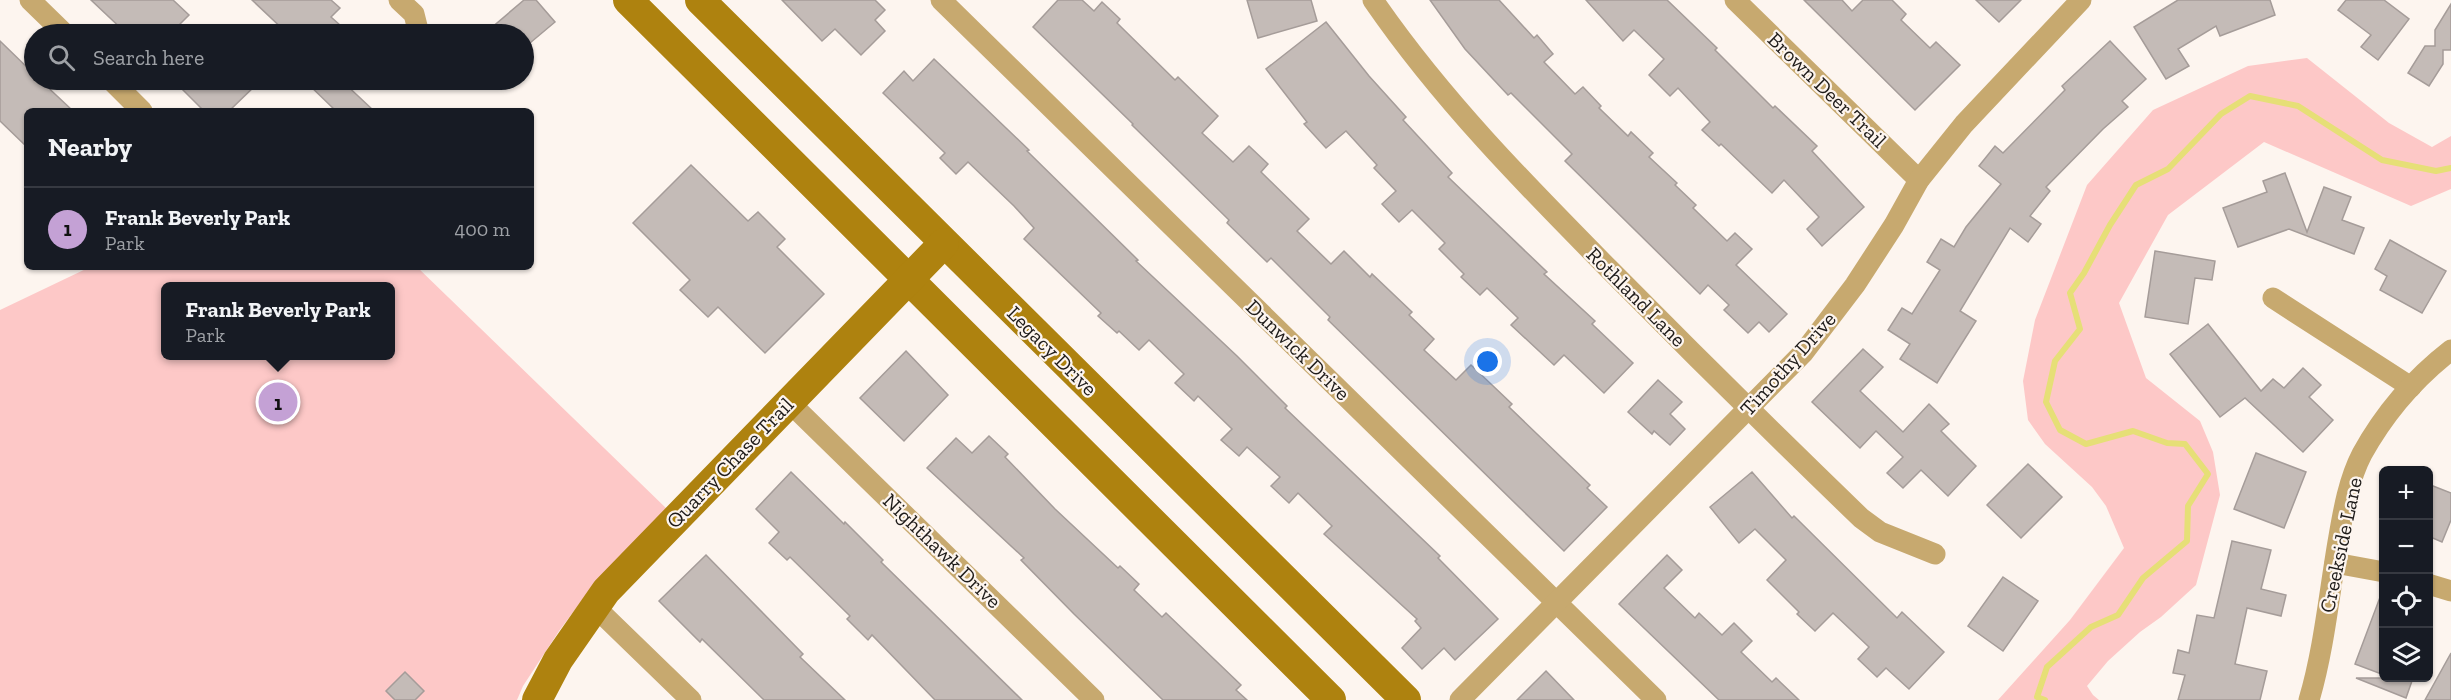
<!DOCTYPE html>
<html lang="en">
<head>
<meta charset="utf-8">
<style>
	body { margin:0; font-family:"Zilla Slab",serif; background:#242831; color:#f1f3f6 }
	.controls { position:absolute; right:18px; bottom:18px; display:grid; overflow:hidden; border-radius:9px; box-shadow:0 2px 4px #0004 }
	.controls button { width:54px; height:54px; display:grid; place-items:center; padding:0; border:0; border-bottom:2px solid #363941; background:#171b24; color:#f1f3f6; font:30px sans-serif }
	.you { position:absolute; left:1488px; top:362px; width:21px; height:21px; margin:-15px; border:4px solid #fff; border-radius:50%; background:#1a73e8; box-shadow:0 0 0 9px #1a73e833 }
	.badge { display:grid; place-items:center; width:39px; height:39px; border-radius:50%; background:#c4a1d5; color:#111; font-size:20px; font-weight:700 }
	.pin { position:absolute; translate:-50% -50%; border:3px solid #fff; box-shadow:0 2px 6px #0006 }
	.popup { position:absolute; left:161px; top:282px; width:234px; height:78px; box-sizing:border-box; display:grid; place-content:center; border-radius:9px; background:#171b24; filter:drop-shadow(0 2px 4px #0005); font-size:20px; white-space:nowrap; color:#9ea1a6 }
	.popup b { font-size:22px; color:#f1f3f6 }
	.popup::after { content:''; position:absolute; left:50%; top:100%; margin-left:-12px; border:12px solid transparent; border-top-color:#171b24 }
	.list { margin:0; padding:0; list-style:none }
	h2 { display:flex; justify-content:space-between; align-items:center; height:78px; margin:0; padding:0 24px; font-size:26px }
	h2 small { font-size:20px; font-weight:400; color:#9ea1a6 }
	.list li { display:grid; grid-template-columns:39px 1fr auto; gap:18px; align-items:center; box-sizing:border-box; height:84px; padding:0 24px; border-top:2px solid #363941 }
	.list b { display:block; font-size:22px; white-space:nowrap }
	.list p { margin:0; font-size:20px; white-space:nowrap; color:#9ea1a6 }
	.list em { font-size:20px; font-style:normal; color:#9ea1a6 }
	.icon { flex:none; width:33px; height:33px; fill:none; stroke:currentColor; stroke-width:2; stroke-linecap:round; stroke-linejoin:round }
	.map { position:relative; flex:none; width:2451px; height:700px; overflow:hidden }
	.search { position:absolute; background:#171b24; box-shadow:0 2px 4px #0004; left:24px; top:24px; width:510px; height:66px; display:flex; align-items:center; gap:15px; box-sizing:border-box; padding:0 21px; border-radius:33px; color:#9ea1a6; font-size:22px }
	.panel { position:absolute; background:#171b24; box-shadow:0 2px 4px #0004; left:24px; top:108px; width:510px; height:162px; border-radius:9px }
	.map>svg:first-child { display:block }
</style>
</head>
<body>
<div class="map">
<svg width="2451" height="700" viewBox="0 0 2451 700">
	<rect width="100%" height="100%" fill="#fdf5ef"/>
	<g fill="#fdc8c7" fill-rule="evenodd">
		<polygon points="2307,58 2389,123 2432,147 2451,136 2451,189 2411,206 2264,142 2168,215 2119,303 2146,378 2200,421 2213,452 2220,495 2196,585 2161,617 2140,632 2108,661 2087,686 2093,695 2099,700 1998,700 2070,620 2124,548 2106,506 2092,487 2045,444 2028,420 2023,381 2035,320 2087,185 2153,110 2248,66"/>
		<path d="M 90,267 L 417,267 L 668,510 L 591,588 L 559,631 L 523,686 L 517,700 L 0,700 L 0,310 ZM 166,286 L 391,286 L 391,356 L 166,356 Z"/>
	</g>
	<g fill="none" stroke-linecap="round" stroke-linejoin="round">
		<polyline stroke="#e6df77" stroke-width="6" points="2045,700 2037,697 2047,667 2091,627 2118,615 2143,578 2187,541 2188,506 2208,474 2185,444 2167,443 2133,431 2086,444 2060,430 2046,402 2055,361 2080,329 2070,293 2084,273 2110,225 2136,185 2168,169 2221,114 2250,96 2298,106 2382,160 2436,171 2451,168"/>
	</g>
	<g fill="#c4bbb7" stroke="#a59c99" stroke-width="1.5">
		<polygon points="91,0 173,0 189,15 179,25 188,34 127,34"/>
		<polygon points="252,0 331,0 340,8 331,17 350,34 288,34"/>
		<polygon points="524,0 536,0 555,22 524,48 524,34 484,34"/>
		<polygon points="782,0 875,0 885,10 875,20 885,31 861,55 835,29 822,41"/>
		<polygon points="1058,0 1082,0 1094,11 1102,2 1120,19 1117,23 1175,80 1178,77 1218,116 1202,133 1233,162 1249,146 1268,164 1261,172 1309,219 1297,231 1331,264 1344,251 1370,277 1372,274 1412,312 1409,315 1434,339 1424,350 1456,380 1471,365 1512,404 1509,407 1590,485 1587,488 1607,507 1564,551 1328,320 1330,317 1271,258 1267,262 1227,223 1229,220 1132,125 1133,124 1033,27"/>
		<polygon points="1247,0 1311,0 1317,21 1258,38"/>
		<polygon points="1430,0 1499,0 1534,38 1537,35 1553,54 1544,62 1575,94 1583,87 1601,106 1599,108 1628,136 1631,132 1653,153 1649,157 1677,183 1675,185 1696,205 1693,208 1727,241 1735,233 1752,249 1736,265 1787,314 1769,332 1759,322 1748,333 1724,310 1729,305 1708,285 1700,294 1565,161 1572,154 1511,93 1508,95 1465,49"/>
		<polygon points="1586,0 1667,0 1717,48 1715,50 1773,108 1775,106 1817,146 1812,151 1864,207 1822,246 1807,229 1819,217 1784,180 1772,193 1721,144 1719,146 1702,130 1710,122 1678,88 1670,96 1649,75 1664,59 1634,30 1623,41"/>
		<polygon points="1804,0 1842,0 1852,11 1863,0 1892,0 1906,14 1901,20 1930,48 1936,42 1960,65 1915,110"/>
		<polygon points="1976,0 2021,0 1999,22"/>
		<polygon points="2178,0 2270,0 2275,15 2220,36 2216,26 2178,49 2189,66 2166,79 2134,27"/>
		<polygon points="2346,0 2384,0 2409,19 2378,60 2361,47 2371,35 2338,10"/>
		<polygon points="2451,4 2451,50 2443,50 2443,64 2429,86 2408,73 2425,46 2435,46 2435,30"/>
		<polygon points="1326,22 1369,76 1406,117 1403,120 1452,173 1448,177 1547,272 1544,274 1595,321 1592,324 1633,363 1604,393 1564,355 1554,365 1511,325 1518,318 1487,288 1480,295 1461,277 1464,274 1439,249 1445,243 1412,210 1399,222 1382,204 1396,191 1374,168 1377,165 1346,131 1326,148 1304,124 1307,122 1266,69"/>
		<polygon points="0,41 34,74 34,80 40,80 73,111 27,111 27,147 0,121"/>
		<polygon points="2110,41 2146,79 2122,101 2128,107 2103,129 2046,187 2050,191 2030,216 2041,224 2028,242 2010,228 1960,311 1976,321 1937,383 1900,359 1910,344 1888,330 1902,308 1912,314 1940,270 1927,262 1941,239 1954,247 1966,227 2001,184 1979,166 1995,146 2003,153 2065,90 2062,86"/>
		<polygon points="934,59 1029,150 1027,151 1138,260 1136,261 1237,356 1287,406 1285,408 1440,556 1438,558 1498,619 1455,660 1444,648 1422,669 1402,648 1421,628 1415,621 1417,619 1324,534 1332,526 1298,493 1289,503 1271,486 1280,477 1247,447 1239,456 1221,440 1232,429 1198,396 1194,401 1175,383 1184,374 1149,340 1139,350 1119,331 1117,333 1098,316 1101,313 1024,239 1034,228 1014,206 968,162 956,174 940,158 945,153 883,93 904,71 913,81"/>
		<polygon points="173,80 261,80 229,111 204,111"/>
		<polygon points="304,80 341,80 374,111 336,111"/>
		<polygon points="691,165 748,221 758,212 785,239 777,247 824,294 765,353 718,307 708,317 680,290 690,280 633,223"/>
		<polygon points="2285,173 2307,232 2324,187 2351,197 2342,220 2364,228 2354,254 2289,229 2238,247 2223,208 2267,192 2263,181"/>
		<polygon points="2390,240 2446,271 2422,313 2380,290 2387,276 2375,269"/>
		<polygon points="2155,251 2215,261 2212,280 2195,278 2188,324 2145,317"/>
		<polygon points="2208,324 2261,391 2273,379 2284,388 2303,368 2321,385 2309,397 2333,420 2303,452 2245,398 2220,417 2170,354"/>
		<polygon points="1863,349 1883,367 1860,391 1903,432 1929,404 1949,424 1941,431 1976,466 1948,496 1921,470 1903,488 1887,473 1903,457 1876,431 1860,448 1812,402"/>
		<polygon points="906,351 948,395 904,441 860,398"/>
		<polygon points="1658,380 1682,402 1670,414 1685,429 1670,445 1654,431 1652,434 1628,412"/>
		<polygon points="989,436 1008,454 1005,457 1055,509 1118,568 1120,566 1139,584 1134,590 1162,617 1166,613 1241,685 1236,690 1247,700 1163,700 1074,614 1021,560 1024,558 927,468 956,438 972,453"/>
		<polygon points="2256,453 2306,472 2284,528 2234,509"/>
		<polygon points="2028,464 2062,497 2021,538 1987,505"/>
		<polygon points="791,472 844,524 845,522 883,560 881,562 1022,700 935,700 872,635 868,640 847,619 850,616 790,557 787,560 769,543 779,532 756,509"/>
		<polygon points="1752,472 1792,518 1794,516 1897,618 1902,612 1944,652 1909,689 1886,668 1877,677 1858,659 1869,647 1833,613 1815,631 1797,614 1799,612 1767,580 1786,560 1755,529 1739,543 1710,507"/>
		<polygon points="2428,484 2451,493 2451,520 2442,542 2428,536"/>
		<polygon points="2232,541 2271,550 2261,589 2286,595 2281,616 2247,608 2235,664 2267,671 2260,700 2178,700 2185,675 2173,673 2178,650 2189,653 2197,615 2214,618"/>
		<polygon points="706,555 803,654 800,657 845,700 764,700 702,639 700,642 659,601"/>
		<polygon points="1667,555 1682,570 1664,588 1695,618 1699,613 1722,635 1734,623 1752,641 1741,652 1772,682 1776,678 1799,700 1719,700 1619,604"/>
		<polygon points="2003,577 2038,601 2003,651 1968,626"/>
		<polygon points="2382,592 2384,593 2384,675 2355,664"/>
		<polygon points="2451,653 2451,700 2425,700"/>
		<polygon points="1546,671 1574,700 1517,700"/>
		<polygon points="405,672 424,691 415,700 395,700 386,691"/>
		<polygon points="2356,678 2413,678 2406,698"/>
	</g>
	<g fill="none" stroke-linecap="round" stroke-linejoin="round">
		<g stroke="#c7a96f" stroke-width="21">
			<polyline points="30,0 65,34"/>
			<polyline points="399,0 414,14 419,34"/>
			<polyline points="941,0 1656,700"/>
			<path d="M 1373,0 C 1441,99 1525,184 1609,269 C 1692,353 1776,436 1861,518 L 1880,532 L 1935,554"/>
			<polyline points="1735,0 1919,180"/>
			<polyline points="111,80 142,111"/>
			<polyline points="2273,298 2411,387"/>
			<polyline points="789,402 1094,700"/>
			<polyline points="2335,563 2384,572"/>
			<polyline points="2428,584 2451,591"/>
			<polyline points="596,608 691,700"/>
			<polyline points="1460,700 1804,352 1855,285 1894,225 1919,180 1964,124 2081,0"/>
			<path d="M 2309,700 C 2324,649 2329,595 2338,542 C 2343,513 2348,481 2362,454 C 2384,414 2415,378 2451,350"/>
		</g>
		<g stroke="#ae820f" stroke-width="30">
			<polyline points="628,0 1331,700"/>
			<polyline points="700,0 1406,700"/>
			<polyline points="537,700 558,660 606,591 944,243"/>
		</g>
	</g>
	<g text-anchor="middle" stroke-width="4.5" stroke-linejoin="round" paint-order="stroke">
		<g font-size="21" fill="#1e1b19" stroke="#fdf5ef">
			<text transform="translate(1827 90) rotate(44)" y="7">Brown Deer Trail</text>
			<text transform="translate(1636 297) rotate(45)" y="7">Rothland Lane</text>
			<text transform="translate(1298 350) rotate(44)" y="7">Dunwick Drive</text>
			<text transform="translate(1052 351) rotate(45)" y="7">Legacy Drive</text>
			<text transform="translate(1788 364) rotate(-48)" y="7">Timothy Drive</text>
			<text transform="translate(730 463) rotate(-46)" y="7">Quarry Chase Trail</text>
			<text transform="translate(2341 545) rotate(-78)" y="7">Creekside Lane</text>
			<text transform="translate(942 551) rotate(44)" y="7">Nighthawk Drive</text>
		</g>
	</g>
</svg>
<div class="controls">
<button>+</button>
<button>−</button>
<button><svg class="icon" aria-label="locate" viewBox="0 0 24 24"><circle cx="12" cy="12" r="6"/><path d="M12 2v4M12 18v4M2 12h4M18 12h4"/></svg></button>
<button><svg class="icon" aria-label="layers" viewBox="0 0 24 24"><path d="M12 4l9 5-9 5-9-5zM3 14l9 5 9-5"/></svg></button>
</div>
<div class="you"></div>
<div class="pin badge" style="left:278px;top:402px">1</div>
<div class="popup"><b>Frank Beverly Park</b>Park</div>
<div class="search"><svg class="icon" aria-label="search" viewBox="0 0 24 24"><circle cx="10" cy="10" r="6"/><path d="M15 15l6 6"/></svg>Search here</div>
<section class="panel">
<h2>Nearby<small></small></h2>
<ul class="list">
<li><span class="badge">1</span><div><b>Frank Beverly Park</b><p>Park</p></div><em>400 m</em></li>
</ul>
</section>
</div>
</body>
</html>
